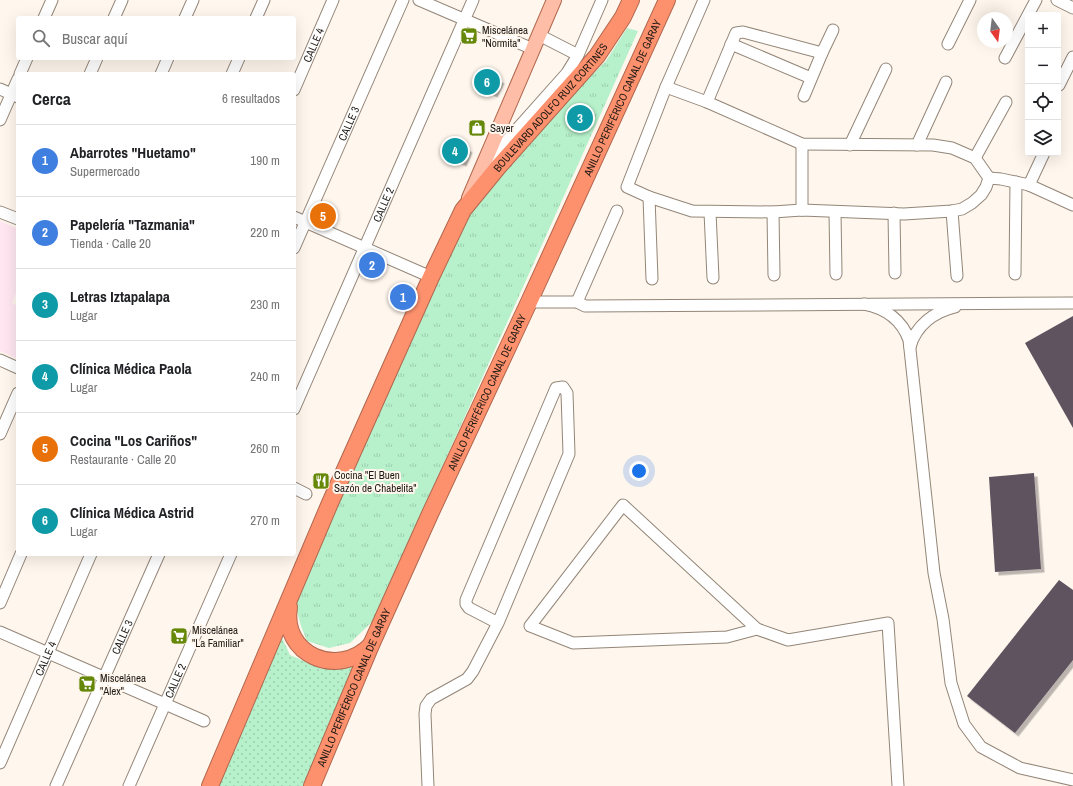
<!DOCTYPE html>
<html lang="es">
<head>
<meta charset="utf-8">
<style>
	body { margin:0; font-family:"Archivo Narrow",sans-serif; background:#f6f6f6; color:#202124 }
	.controls { position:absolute; right:12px; top:12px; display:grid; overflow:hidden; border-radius:4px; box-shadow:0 4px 16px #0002 }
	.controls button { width:36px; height:36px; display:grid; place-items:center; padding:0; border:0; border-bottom:1px solid #e0e0e0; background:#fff; color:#202124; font:20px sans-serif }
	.compass { position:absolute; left:977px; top:12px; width:36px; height:36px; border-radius:50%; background:#fff; box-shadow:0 4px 16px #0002; rotate:166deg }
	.you { position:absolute; left:639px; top:471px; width:14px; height:14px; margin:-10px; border:3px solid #fff; border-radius:50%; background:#1a73e8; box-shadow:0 0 0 6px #1a73e833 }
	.badge { display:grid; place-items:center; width:26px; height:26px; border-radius:50%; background:#111827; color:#fff; font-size:13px; font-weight:700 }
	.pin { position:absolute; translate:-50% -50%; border:2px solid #fff; box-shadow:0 1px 4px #0006 }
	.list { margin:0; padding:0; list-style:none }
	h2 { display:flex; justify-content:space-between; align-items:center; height:52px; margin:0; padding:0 16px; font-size:17px }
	h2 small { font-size:13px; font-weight:400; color:#757577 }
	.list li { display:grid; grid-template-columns:26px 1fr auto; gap:12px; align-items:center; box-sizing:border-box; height:72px; padding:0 16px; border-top:1px solid #e0e0e0 }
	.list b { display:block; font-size:15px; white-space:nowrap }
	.list p { margin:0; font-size:13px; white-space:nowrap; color:#757577 }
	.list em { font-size:13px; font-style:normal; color:#757577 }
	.icon { flex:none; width:22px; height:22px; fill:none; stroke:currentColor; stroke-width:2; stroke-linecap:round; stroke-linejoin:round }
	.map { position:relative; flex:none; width:1073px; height:786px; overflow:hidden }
	.search { position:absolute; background:#fff; box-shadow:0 4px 16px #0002; left:16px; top:16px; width:280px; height:44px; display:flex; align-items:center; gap:10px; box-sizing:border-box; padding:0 14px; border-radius:4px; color:#757577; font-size:15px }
	.panel { position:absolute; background:#fff; box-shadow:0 4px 16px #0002; left:16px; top:72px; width:280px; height:484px; border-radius:4px }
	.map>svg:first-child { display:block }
</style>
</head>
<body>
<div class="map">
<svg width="1073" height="786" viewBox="0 0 1073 786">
	<defs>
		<pattern id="grass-dots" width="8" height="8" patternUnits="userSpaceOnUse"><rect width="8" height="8" fill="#b6f1cb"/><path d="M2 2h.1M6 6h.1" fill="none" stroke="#9ccead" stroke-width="1.8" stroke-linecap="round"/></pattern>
		<pattern id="park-tufts" width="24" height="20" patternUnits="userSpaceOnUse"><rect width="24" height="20" fill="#b6f1cb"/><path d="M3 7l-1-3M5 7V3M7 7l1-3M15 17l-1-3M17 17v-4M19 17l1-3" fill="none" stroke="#9ccead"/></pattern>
		<filter id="shadow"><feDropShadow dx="3.5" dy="3.5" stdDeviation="0" flood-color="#0004"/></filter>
	</defs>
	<rect width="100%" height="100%" fill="#fff6ed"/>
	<polygon fill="#ffe6f1" points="0,221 18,229 18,288 12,303 18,306 18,359 0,351"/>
	<polygon fill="url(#grass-dots)" points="278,629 290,655 322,669 347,666 359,657 304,786 212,786"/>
	<polygon fill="url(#park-tufts)" points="627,28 638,31 373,621 350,643 329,648 307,641 301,626 294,600 461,204 606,61"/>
	<g fill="#5f525e" filter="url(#shadow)">
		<polygon points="480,70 501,80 494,94 473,84"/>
		<polygon points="448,139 469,149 463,163 441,154"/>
		<polygon points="1073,316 1073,428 1025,343"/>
		<polygon points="1034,473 1041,569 995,572 989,477"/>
		<polygon points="1059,580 1073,590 1073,660 1015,733 967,696"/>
	</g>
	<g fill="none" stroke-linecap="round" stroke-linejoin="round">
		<g stroke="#938678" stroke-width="13">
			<g id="minor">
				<polyline points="419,0 533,49"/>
				<polyline points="704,0 666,87 627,187 649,197 692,211 773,212 802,210 904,214 952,211 962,209 972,203 981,195 986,187 989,178"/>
				<polyline points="1057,0 1073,8"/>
				<polyline points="44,18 52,0"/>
				<polyline points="114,18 122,0"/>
				<polyline points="185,18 193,0"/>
				<polyline points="256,18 264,0"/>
				<polyline points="539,35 578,55"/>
				<polyline points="731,44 811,78"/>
				<polyline points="948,44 970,0"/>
				<polyline points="1005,58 1036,0"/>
				<polyline points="20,74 27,58"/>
				<polyline points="90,74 97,58"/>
				<polyline points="161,74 168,58"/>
				<polyline points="232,74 239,58"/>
				<polyline points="1059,85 1073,57"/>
				<polyline points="666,87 707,102 802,144 933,145 952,148 975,158 989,178"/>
				<polyline points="0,89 18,97"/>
				<path id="s1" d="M 294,90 L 333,0"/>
				<polyline points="804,96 822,53 833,30"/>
				<polyline points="707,102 736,33 743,32 822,53"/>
				<polyline points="0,120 18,79"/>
				<polyline points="802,144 802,210"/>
				<polyline points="850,145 886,69"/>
				<polyline points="917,145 946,82"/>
				<polyline points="975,158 1006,102"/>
				<polyline points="486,164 567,73 578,55 602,0"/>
				<polyline points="989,178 1001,179 1029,185 1073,205"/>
				<polyline points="1029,185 1044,153"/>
				<polyline points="649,197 652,279"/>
				<polyline points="952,211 957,276"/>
				<polyline points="0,212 18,219"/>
				<polyline points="710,212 713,278"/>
				<polyline points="773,212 774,275"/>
				<polyline points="835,212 836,274"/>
				<polyline points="894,213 895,273"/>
				<polyline points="294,217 431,277"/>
				<path id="s2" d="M 294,248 L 403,0"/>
				<polyline points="1015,274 1016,182"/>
				<polyline points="529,302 577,302 585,306 1073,303"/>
				<polyline points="577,302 617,211"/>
				<path d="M 864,304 C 885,308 902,320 909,340 L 934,573 L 943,619 L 951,683 L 964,724 L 981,747 L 1020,768 L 1073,780"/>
				<path d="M 910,347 C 916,325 934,312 955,307"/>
				<polyline points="0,360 18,368"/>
				<path id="s3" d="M 294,409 L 473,0"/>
				<polyline points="0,434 18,393"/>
				<polyline points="294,488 306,494"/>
				<polyline points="0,603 21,554"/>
				<polyline points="757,629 623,505 530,626 573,643 727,637 757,629 788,640 888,623 898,786"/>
				<polyline points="0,632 204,721"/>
				<path id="s4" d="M 0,763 L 91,554"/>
				<path id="s5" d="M 56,786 L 159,554"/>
				<path id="s6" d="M 129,786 L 231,554"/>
				<polyline points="428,786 425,714 426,706 431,699 467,679 473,671 498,623 569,454 567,393 563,387 556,388 466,600 466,604 469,608 498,623"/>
			</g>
		</g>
		<g stroke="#b0674e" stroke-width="16">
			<polyline id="major" points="469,198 554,0"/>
		</g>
		<g stroke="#b0674e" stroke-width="18">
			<g id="highway">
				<path d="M 289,607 C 281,655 338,679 371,645"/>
				<path id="s7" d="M 210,786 L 330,503 L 431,277 L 463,210 L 499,166 L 597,56 L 623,17 L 631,0"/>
				<path id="s8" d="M 312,786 L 371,645 L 430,514 L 529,302 L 667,0"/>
			</g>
		</g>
		<use href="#minor" stroke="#fff" stroke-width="11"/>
		<use href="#major" stroke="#febda7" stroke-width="14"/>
		<use href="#highway" stroke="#fe916d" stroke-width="16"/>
	</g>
	<defs>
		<g id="supermarket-square" transform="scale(0.9)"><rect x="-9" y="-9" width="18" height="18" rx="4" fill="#668808" stroke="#fff6ed"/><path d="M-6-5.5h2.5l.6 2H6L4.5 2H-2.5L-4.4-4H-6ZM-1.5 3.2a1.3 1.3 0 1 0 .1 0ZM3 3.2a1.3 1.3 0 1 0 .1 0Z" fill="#fff"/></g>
		<g id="shop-square" transform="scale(0.9)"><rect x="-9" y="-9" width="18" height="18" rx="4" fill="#668808" stroke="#fff6ed"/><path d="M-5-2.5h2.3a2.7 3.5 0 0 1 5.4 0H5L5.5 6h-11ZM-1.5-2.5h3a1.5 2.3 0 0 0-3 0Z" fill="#fff"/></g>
		<g id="restaurant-square" transform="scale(0.9)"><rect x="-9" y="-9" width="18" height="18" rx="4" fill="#668808" stroke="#fff6ed"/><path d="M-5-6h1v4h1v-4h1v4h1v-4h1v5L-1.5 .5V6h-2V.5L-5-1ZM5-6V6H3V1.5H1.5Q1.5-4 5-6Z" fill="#fff"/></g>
	</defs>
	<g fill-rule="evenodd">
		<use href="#supermarket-square" x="469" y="36"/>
		<use href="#shop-square" x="477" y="128"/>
		<use href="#restaurant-square" x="321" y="481"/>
		<use href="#supermarket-square" x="179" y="636"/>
		<use href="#supermarket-square" x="87" y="684"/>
	</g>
	<g text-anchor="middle" stroke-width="4" stroke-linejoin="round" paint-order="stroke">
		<g font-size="11" fill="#1f1a15" stroke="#fff6ed" text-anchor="start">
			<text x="482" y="34">Miscelánea<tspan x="482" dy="13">"Normita"</tspan></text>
			<text x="490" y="132">Sayer</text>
			<text x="334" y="479">Cocina "El Buen<tspan x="334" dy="13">Sazón de Chabelita"</tspan></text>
			<text x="192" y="634">Miscelánea<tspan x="192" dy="13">"La Familiar"</tspan></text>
			<text x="100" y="682">Miscelánea<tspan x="100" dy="13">"Alex"</tspan></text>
		</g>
		<g font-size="11" fill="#1f1a15" stroke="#fff6ed">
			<text dy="4" stroke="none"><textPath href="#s1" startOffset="49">CALLE 4</textPath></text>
			<text dy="4" stroke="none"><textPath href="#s8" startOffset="755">ANILLO PERIFÉRICO CANAL DE GARAY</textPath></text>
			<text dy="4" stroke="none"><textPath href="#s7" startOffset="764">BOULEVARD ADOLFO RUIZ CORTINES</textPath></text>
			<text dy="4" stroke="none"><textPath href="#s2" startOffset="136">CALLE 3</textPath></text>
			<text dy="4" stroke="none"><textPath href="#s3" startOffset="223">CALLE 2</textPath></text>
			<text dy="4" stroke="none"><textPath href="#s8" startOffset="431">ANILLO PERIFÉRICO CANAL DE GARAY</textPath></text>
			<text dy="4" stroke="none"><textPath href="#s5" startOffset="163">CALLE 3</textPath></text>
			<text dy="4" stroke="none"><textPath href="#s4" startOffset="114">CALLE 4</textPath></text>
			<text dy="4" stroke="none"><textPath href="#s6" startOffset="115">CALLE 2</textPath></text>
			<text dy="4" stroke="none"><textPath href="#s8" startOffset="107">ANILLO PERIFÉRICO CANAL DE GARAY</textPath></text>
		</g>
	</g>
</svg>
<div class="controls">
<button>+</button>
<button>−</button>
<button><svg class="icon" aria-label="locate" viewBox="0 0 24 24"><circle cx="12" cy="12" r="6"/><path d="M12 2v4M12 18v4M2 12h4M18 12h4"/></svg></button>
<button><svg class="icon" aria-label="layers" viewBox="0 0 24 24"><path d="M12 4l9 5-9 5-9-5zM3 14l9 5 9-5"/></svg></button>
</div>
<svg class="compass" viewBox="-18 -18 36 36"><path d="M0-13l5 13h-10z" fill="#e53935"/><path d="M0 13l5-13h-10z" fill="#757577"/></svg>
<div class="you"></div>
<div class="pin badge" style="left:403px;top:297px;background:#3f7fe0">1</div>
<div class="pin badge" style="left:372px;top:265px;background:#3f7fe0">2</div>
<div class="pin badge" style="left:580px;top:118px;background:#0f9aa8">3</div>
<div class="pin badge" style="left:455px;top:151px;background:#0f9aa8">4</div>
<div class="pin badge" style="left:323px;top:216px;background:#e8710a">5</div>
<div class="pin badge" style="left:487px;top:82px;background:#0f9aa8">6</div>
<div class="search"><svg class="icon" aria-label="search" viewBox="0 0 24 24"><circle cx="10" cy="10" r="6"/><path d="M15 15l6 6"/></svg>Buscar aquí</div>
<section class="panel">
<h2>Cerca<small>6 resultados</small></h2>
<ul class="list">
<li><span class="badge" style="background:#3f7fe0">1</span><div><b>Abarrotes &quot;Huetamo&quot;</b><p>Supermercado</p></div><em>190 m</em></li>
<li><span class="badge" style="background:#3f7fe0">2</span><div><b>Papelería &quot;Tazmania&quot;</b><p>Tienda · Calle 20</p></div><em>220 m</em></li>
<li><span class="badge" style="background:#0f9aa8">3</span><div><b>Letras Iztapalapa</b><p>Lugar</p></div><em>230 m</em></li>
<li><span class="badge" style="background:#0f9aa8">4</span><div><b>Clínica Médica Paola</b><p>Lugar</p></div><em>240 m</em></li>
<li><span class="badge" style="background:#e8710a">5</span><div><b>Cocina &quot;Los Cariños&quot;</b><p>Restaurante · Calle 20</p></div><em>260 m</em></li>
<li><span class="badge" style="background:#0f9aa8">6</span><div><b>Clínica Médica Astrid</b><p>Lugar</p></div><em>270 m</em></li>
</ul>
</section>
</div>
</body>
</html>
